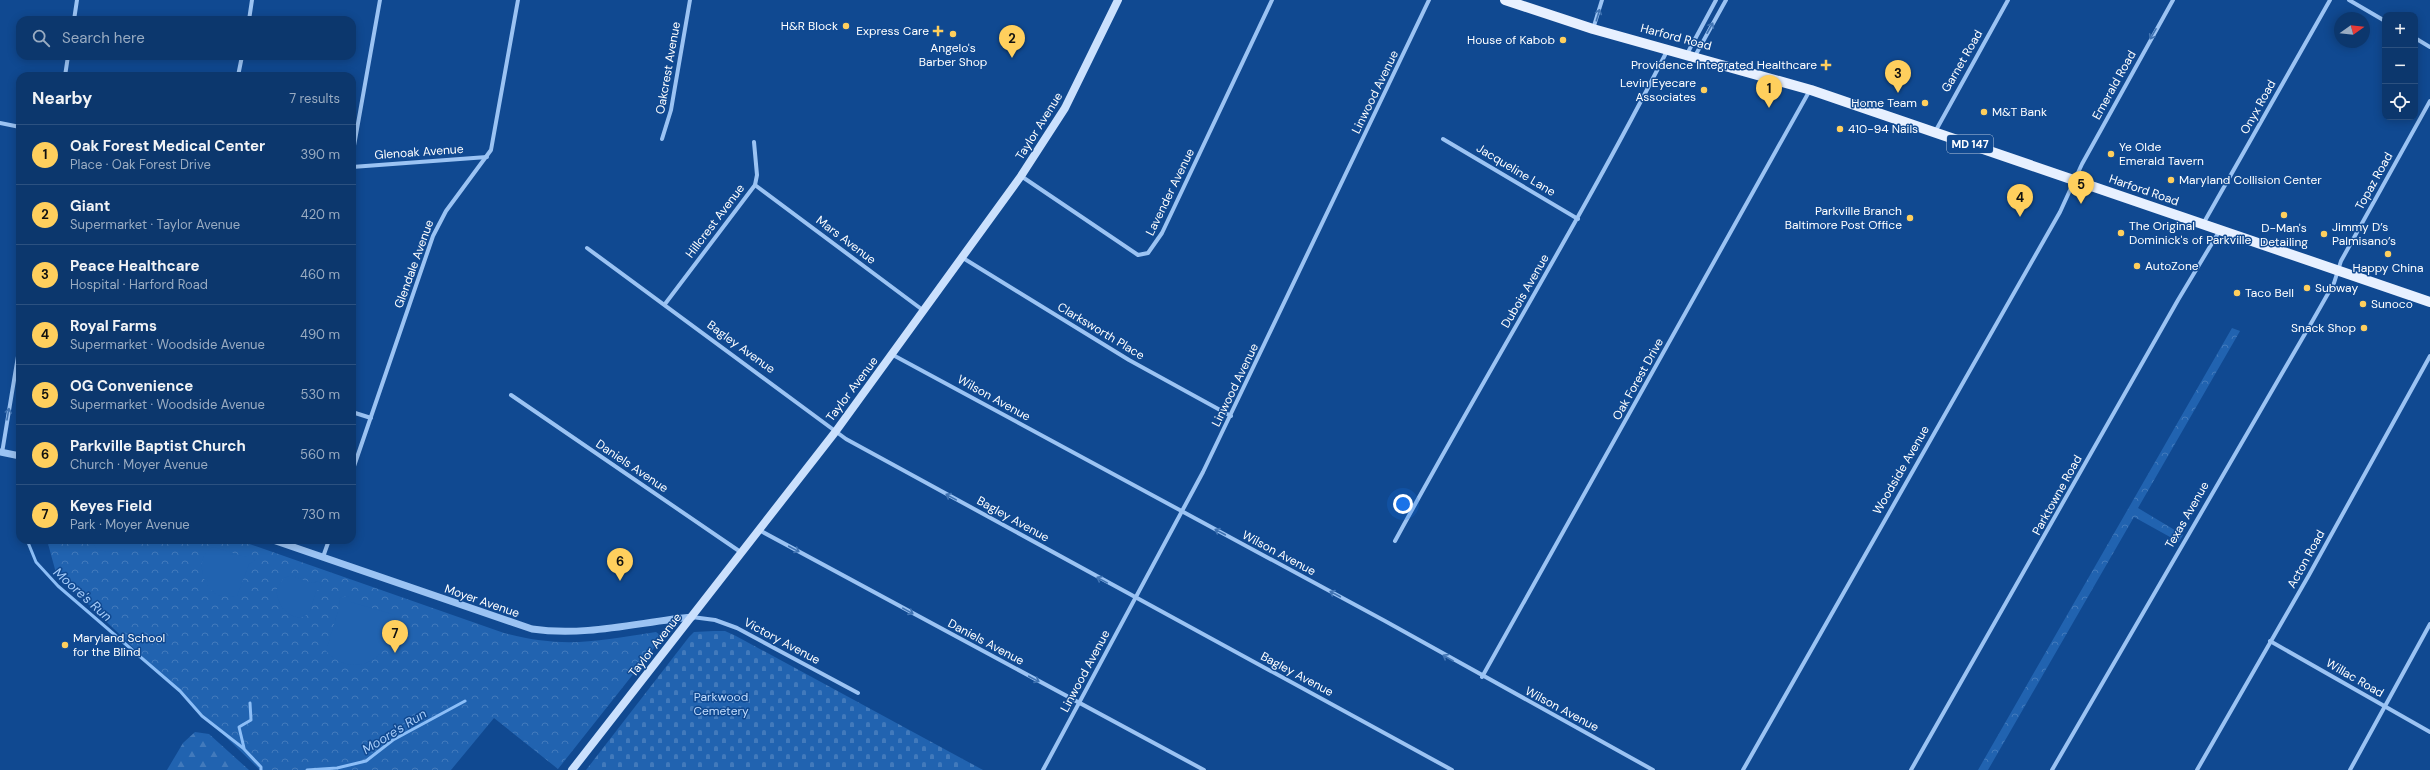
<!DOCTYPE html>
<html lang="en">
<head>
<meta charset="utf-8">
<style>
	body { margin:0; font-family:"DM Sans",sans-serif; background:#1a4275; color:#f1f3f6 }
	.controls { position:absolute; right:12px; top:12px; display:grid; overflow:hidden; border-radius:8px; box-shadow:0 2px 10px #0003 }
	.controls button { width:36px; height:36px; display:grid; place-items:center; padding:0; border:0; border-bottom:1px solid #2c5180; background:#0c376d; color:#f1f3f6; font:20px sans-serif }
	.compass { position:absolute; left:2334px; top:12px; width:36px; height:36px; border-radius:50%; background:#0c376d; box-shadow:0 2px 10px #0003; rotate:75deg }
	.you { position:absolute; left:1403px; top:504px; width:14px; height:14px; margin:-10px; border:3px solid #fff; border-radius:50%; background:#1a73e8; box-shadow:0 0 0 6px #1a73e833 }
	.badge { display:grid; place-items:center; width:26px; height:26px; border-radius:50%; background:#ffcf5d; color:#111; font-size:13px; font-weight:700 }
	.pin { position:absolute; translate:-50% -33px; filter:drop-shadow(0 1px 2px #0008) }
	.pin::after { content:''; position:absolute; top:21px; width:14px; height:12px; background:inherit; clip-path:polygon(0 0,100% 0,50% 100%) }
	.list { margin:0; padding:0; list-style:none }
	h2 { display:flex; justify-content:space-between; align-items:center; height:52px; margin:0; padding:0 16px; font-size:17px }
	h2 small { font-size:13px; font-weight:400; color:#9aacc2 }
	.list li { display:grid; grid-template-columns:26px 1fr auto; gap:12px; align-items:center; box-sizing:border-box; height:60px; padding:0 16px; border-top:1px solid #2c5180 }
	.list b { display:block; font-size:15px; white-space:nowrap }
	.list p { margin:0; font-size:13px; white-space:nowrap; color:#9aacc2 }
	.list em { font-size:13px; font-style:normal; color:#9aacc2 }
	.icon { flex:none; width:22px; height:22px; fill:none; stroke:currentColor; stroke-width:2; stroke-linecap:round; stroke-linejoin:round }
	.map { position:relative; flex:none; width:2430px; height:770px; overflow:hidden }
	.search { position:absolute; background:#0c376d; box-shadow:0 2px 10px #0003; left:16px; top:16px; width:340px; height:44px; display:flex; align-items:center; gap:10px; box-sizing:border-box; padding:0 14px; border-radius:12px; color:#9aacc2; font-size:15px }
	.panel { position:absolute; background:#0c376d; box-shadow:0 2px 10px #0003; left:16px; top:72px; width:340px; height:472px; border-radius:12px }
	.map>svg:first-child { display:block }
</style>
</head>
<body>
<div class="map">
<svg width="2430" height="770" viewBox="0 0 2430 770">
	<defs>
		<pattern id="forest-firs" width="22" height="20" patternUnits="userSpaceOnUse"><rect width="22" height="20" fill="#2163b0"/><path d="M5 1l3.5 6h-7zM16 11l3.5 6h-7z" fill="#427abc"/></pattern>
		<pattern id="cemetery-stones" width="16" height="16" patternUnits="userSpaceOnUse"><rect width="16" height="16" fill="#2163b0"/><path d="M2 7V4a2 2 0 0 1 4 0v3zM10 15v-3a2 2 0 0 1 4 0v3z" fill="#427abc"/></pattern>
		<pattern id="park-crowns" width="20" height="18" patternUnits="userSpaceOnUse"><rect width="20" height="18" fill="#2163b0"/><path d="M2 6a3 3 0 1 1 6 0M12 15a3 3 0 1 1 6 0" fill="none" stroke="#427abc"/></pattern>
	</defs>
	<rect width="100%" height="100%" fill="#104991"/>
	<polygon fill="url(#forest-firs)" points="195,732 209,734 249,770 167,770 183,743"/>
	<polygon fill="url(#cemetery-stones)" points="714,631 725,631 736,636 983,770 586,770 689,637 694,632"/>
	<g fill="url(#park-crowns)">
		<polygon points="2232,328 2240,331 2138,508 2183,535 2179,542 2134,517 1988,770 1978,770"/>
		<path d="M 47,540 L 238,540 L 504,633 C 564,649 597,641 656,632 L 661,636 L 661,639 L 558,769 L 494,718 L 451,770 L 260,770 L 56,573 Z"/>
	</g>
	<g fill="#2163b0">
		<path d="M 91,540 L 136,540 C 124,554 114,553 97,550 Z"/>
		<path d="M 214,547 L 245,557 L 251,554 L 255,561 L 249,564 L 237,596 C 232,596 223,597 218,595 C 201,587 194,554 214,547 Z"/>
		<path d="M 290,575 L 312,583 L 319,581 L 322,588 L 316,591 L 309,614 L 300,618 C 284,615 279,605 276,590 L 283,579 Z"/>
		<path d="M 348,596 L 351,602 L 395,615 C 396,655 356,683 326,651 L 339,608 L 340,598 Z"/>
	</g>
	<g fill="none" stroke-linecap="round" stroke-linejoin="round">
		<g stroke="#8cbef7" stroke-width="3">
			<polyline points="27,540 36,562 58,586 180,691 202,716 243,748 261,767 261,770"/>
			<polyline points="244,748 239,727 251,720 250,703"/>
			<polyline points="307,770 337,768 366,761 393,740 465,701"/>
		</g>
		<g stroke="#9bc3f3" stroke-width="4">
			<polyline points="2349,0 2385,21"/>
			<polyline points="74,20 77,0"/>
			<polyline points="249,20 252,0"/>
			<polyline points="1593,29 1602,0"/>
			<polyline points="2415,38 2430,47"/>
			<polyline points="1687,54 1716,0"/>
			<polyline points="1695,56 1726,0"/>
			<polyline points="65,76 68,56"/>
			<polyline points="238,76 242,56"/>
			<polyline points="0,123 20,127"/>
			<polyline points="1935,132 2008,0"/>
			<polyline points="662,139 671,110 690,0"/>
			<polyline points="1443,139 1578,219"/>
			<polyline points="352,157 380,0"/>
			<polyline points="352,167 487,157"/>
			<polyline points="1021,176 1138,255 1148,253 1162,233 1272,0"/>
			<polyline points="755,185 924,311"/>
			<polyline points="2203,224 2330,0"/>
			<polyline points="587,248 846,439 1452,770"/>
			<polyline points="963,258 1129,360 1231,416"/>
			<polyline points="665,304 755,185 757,175 754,142"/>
			<polyline points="893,355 1385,621 1653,770"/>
			<polyline points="511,395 742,553"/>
			<polyline points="352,412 371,418"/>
			<polyline points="2,453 20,344"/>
			<polyline points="352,472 433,236 446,211 491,150 518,0"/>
			<polyline points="759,530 1204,770"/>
			<path d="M 1395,541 C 1484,377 1582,218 1667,51"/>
			<polyline points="323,557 329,540"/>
			<polyline points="692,617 715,620 737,628 858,693"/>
			<polyline points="2270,641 2430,732"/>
			<polyline points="1482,677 1810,90"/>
			<polyline points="1043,770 1203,472 1429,0"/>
			<polyline points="1743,770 2060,212 2082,164 2173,0"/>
			<polyline points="1911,770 2178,300 2220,230"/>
			<polyline points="2052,770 2313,320 2334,283 2341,261 2430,101"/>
			<polyline points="2197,770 2309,575 2430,356"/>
			<polyline points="2350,770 2430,624"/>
		</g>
		<g stroke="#9bc3f3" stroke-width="7">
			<polyline points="0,452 20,456"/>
			<path d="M 273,540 L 532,629 C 586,637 639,622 692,617"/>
		</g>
		<polyline stroke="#cae0fd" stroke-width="8" points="572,770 836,431 1021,176 1065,108 1118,0"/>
		<polyline stroke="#e7f0ff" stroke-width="10" points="1505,0 1593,29 1811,90 2430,302"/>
	</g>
	<defs><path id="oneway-shaft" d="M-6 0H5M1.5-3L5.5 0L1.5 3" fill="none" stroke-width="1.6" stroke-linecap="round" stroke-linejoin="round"/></defs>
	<g stroke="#4174b3">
		<use href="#oneway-shaft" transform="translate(1598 15) rotate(-73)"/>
		<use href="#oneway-shaft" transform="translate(1710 28) rotate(-61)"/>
		<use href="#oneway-shaft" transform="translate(2153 34) rotate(120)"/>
		<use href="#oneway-shaft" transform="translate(8 414) rotate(-80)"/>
		<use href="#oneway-shaft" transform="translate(951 497) rotate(-151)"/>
		<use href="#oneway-shaft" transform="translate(1220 532) rotate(-152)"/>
		<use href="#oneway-shaft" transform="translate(794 549) rotate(28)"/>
		<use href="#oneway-shaft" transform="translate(1102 580) rotate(-151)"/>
		<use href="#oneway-shaft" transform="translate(1335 594) rotate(-152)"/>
		<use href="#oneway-shaft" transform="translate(908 611) rotate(29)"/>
		<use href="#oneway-shaft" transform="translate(1448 658) rotate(-150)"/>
		<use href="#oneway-shaft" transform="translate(1034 679) rotate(28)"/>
	</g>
	<g fill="#ffcf5d" stroke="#104991" stroke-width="1.5">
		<circle cx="846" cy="26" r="4"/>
		<path d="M936 25h4v4h4v4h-4v4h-4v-4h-4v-4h4z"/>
		<circle cx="953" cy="34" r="4"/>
		<circle cx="1563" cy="40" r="4"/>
		<path d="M1824 59h4v4h4v4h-4v4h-4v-4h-4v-4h4z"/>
		<circle cx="1704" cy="90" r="4"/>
		<circle cx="1925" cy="103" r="4"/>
		<circle cx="1984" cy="112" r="4"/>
		<circle cx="1840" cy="129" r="4"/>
		<circle cx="2111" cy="154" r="4"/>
		<circle cx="2171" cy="180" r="4"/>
		<circle cx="2284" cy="215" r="4"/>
		<circle cx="1910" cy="218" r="4"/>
		<circle cx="2121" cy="233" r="4"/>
		<circle cx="2324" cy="234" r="4"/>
		<circle cx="2388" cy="254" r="4"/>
		<circle cx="2137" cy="266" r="4"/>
		<circle cx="2307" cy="288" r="4"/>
		<circle cx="2237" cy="293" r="4"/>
		<circle cx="2363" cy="304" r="4"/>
		<circle cx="2364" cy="328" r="4"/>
		<circle cx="65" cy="645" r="4"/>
	</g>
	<g text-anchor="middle" stroke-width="3" stroke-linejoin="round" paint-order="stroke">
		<rect fill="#104991" stroke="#b7c8de" stroke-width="1" x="1947" y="135" width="46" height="18" rx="3"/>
		<g font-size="11" font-weight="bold" fill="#fff">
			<text x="1970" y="148">MD 147</text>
		</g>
		<g font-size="12" fill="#fff" stroke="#104991" text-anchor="start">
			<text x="838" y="30" text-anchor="end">H&amp;R Block</text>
			<text x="929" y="35" text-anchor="end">Express Care</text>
			<text x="1555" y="44" text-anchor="end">House of Kabob</text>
			<text x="953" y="52" text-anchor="middle">Angelo's<tspan x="953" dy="14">Barber Shop</tspan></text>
			<text x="1817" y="69" text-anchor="end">Providence Integrated Healthcare</text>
			<text x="1696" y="87" text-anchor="end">Levin Eyecare<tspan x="1696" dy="14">Associates</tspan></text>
			<text x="1917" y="107" text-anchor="end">Home Team</text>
			<text x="1992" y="116">M&amp;T Bank</text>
			<text x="1848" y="133">410-94 Nails</text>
			<text x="2119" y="151">Ye Olde<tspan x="2119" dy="14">Emerald Tavern</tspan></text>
			<text x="2179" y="184">Maryland Collision Center</text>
			<text x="1902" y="215" text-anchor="end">Parkville Branch<tspan x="1902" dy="14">Baltimore Post Office</tspan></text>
			<text x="2129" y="230">The Original<tspan x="2129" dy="14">Dominick's of Parkville</tspan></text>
			<text x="2332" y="231">Jimmy D’s<tspan x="2332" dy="14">Palmisano’s</tspan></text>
			<text x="2284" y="232" text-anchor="middle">D-Man's<tspan x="2284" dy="14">Detailing</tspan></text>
			<text x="2145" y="270">AutoZone</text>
			<text x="2388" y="272" text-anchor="middle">Happy China</text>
			<text x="2315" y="292">Subway</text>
			<text x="2245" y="297">Taco Bell</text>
			<text x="2371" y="308">Sunoco</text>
			<text x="2356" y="332" text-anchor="end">Snack Shop</text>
			<text x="73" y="642">Maryland School<tspan x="73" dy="14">for the Blind</tspan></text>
		</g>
		<g font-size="12" fill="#fff" stroke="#104991">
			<text transform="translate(1676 37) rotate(15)" y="4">Harford Road</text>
			<text transform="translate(1962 61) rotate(-60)" y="4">Garnet Road</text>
			<text transform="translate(668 68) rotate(-80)" y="4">Oakcrest Avenue</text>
			<text transform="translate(2114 85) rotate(-61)" y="4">Emerald Road</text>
			<text transform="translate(1375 92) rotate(-64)" y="4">Linwood Avenue</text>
			<text transform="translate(2258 107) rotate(-61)" y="4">Onyx Road</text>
			<text transform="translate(1039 126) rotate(-58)" y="4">Taylor Avenue</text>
			<text transform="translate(419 152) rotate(-4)" y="4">Glenoak Avenue</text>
			<text transform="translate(1516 170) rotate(31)" y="4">Jacqueline Lane</text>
			<text transform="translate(2374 181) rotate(-61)" y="4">Topaz Road</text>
			<text transform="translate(2144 190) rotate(19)" y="4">Harford Road</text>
			<text transform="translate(1170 192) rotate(-64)" y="4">Lavender Avenue</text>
			<text transform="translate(715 221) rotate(-53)" y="4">Hillcrest Avenue</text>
			<text transform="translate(846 240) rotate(37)" y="4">Mars Avenue</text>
			<text transform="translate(414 264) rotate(-70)" y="4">Glendale Avenue</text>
			<text transform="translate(1525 291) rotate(-60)" y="4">Dubois Avenue</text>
			<text transform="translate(1101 331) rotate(31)" y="4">Clarksworth Place</text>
			<text transform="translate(741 347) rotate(36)" y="4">Bagley Avenue</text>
			<text transform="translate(1638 379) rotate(-61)" y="4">Oak Forest Drive</text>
			<text transform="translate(1235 385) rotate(-64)" y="4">Linwood Avenue</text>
			<text transform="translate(852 389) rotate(-53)" y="4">Taylor Avenue</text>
			<text transform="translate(994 398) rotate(29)" y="4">Wilson Avenue</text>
			<text transform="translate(632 466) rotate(34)" y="4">Daniels Avenue</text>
			<text transform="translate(1901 470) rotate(-60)" y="4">Woodside Avenue</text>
			<text transform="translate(2057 495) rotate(-61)" y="4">Parktowne Road</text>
			<text transform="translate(2187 515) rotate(-60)" y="4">Texas Avenue</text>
			<text transform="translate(1013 519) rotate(29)" y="4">Bagley Avenue</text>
			<text transform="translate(1279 553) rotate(28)" y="4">Wilson Avenue</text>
			<text transform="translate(2306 559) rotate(-61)" y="4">Acton Road</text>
			<text transform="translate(482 601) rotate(19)" y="4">Moyer Avenue</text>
			<text transform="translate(782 641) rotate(28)" y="4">Victory Avenue</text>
			<text transform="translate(986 642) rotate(28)" y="4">Daniels Avenue</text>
			<text transform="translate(655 645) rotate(-52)" y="4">Taylor Avenue</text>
			<text transform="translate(1085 671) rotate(-62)" y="4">Linwood Avenue</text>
			<text transform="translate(1297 674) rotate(28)" y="4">Bagley Avenue</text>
			<text transform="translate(2355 678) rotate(30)" y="4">Willac Road</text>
			<text transform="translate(1562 709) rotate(28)" y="4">Wilson Avenue</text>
		</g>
		<g font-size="12" fill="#c2ddfe" stroke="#104991">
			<text x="721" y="701">Parkwood<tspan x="721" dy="14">Cemetery</tspan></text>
		</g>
		<g font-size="13" font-style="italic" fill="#a7cdfa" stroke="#104991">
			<text transform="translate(83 594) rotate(42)" y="5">Moore's Run</text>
			<text transform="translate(394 731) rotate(-32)" y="5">Moore's Run</text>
		</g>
	</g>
</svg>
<div class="controls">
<button>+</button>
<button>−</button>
<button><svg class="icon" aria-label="locate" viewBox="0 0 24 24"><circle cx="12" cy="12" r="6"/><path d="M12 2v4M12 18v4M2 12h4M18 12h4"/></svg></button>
</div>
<svg class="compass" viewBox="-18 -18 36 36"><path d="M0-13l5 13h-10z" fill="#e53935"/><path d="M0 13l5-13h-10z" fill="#9aacc2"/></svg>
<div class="you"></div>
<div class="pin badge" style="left:1769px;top:108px">1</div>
<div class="pin badge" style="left:1012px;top:58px">2</div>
<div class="pin badge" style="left:1898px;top:93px">3</div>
<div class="pin badge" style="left:2020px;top:217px">4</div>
<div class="pin badge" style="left:2081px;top:204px">5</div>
<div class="pin badge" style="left:620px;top:581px">6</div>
<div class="pin badge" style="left:395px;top:653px">7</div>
<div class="search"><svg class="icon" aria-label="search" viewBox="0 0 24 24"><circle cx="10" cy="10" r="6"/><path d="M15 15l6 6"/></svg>Search here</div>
<section class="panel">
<h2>Nearby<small>7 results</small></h2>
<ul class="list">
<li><span class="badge">1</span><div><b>Oak Forest Medical Center</b><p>Place · Oak Forest Drive</p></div><em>390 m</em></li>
<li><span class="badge">2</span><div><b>Giant</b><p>Supermarket · Taylor Avenue</p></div><em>420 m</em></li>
<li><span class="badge">3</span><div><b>Peace Healthcare</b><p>Hospital · Harford Road</p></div><em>460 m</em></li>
<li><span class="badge">4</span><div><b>Royal Farms</b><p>Supermarket · Woodside Avenue</p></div><em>490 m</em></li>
<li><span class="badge">5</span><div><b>OG Convenience</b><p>Supermarket · Woodside Avenue</p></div><em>530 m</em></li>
<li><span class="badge">6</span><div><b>Parkville Baptist Church</b><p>Church · Moyer Avenue</p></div><em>560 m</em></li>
<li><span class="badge">7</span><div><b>Keyes Field</b><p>Park · Moyer Avenue</p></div><em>730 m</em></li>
</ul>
</section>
</div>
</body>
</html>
